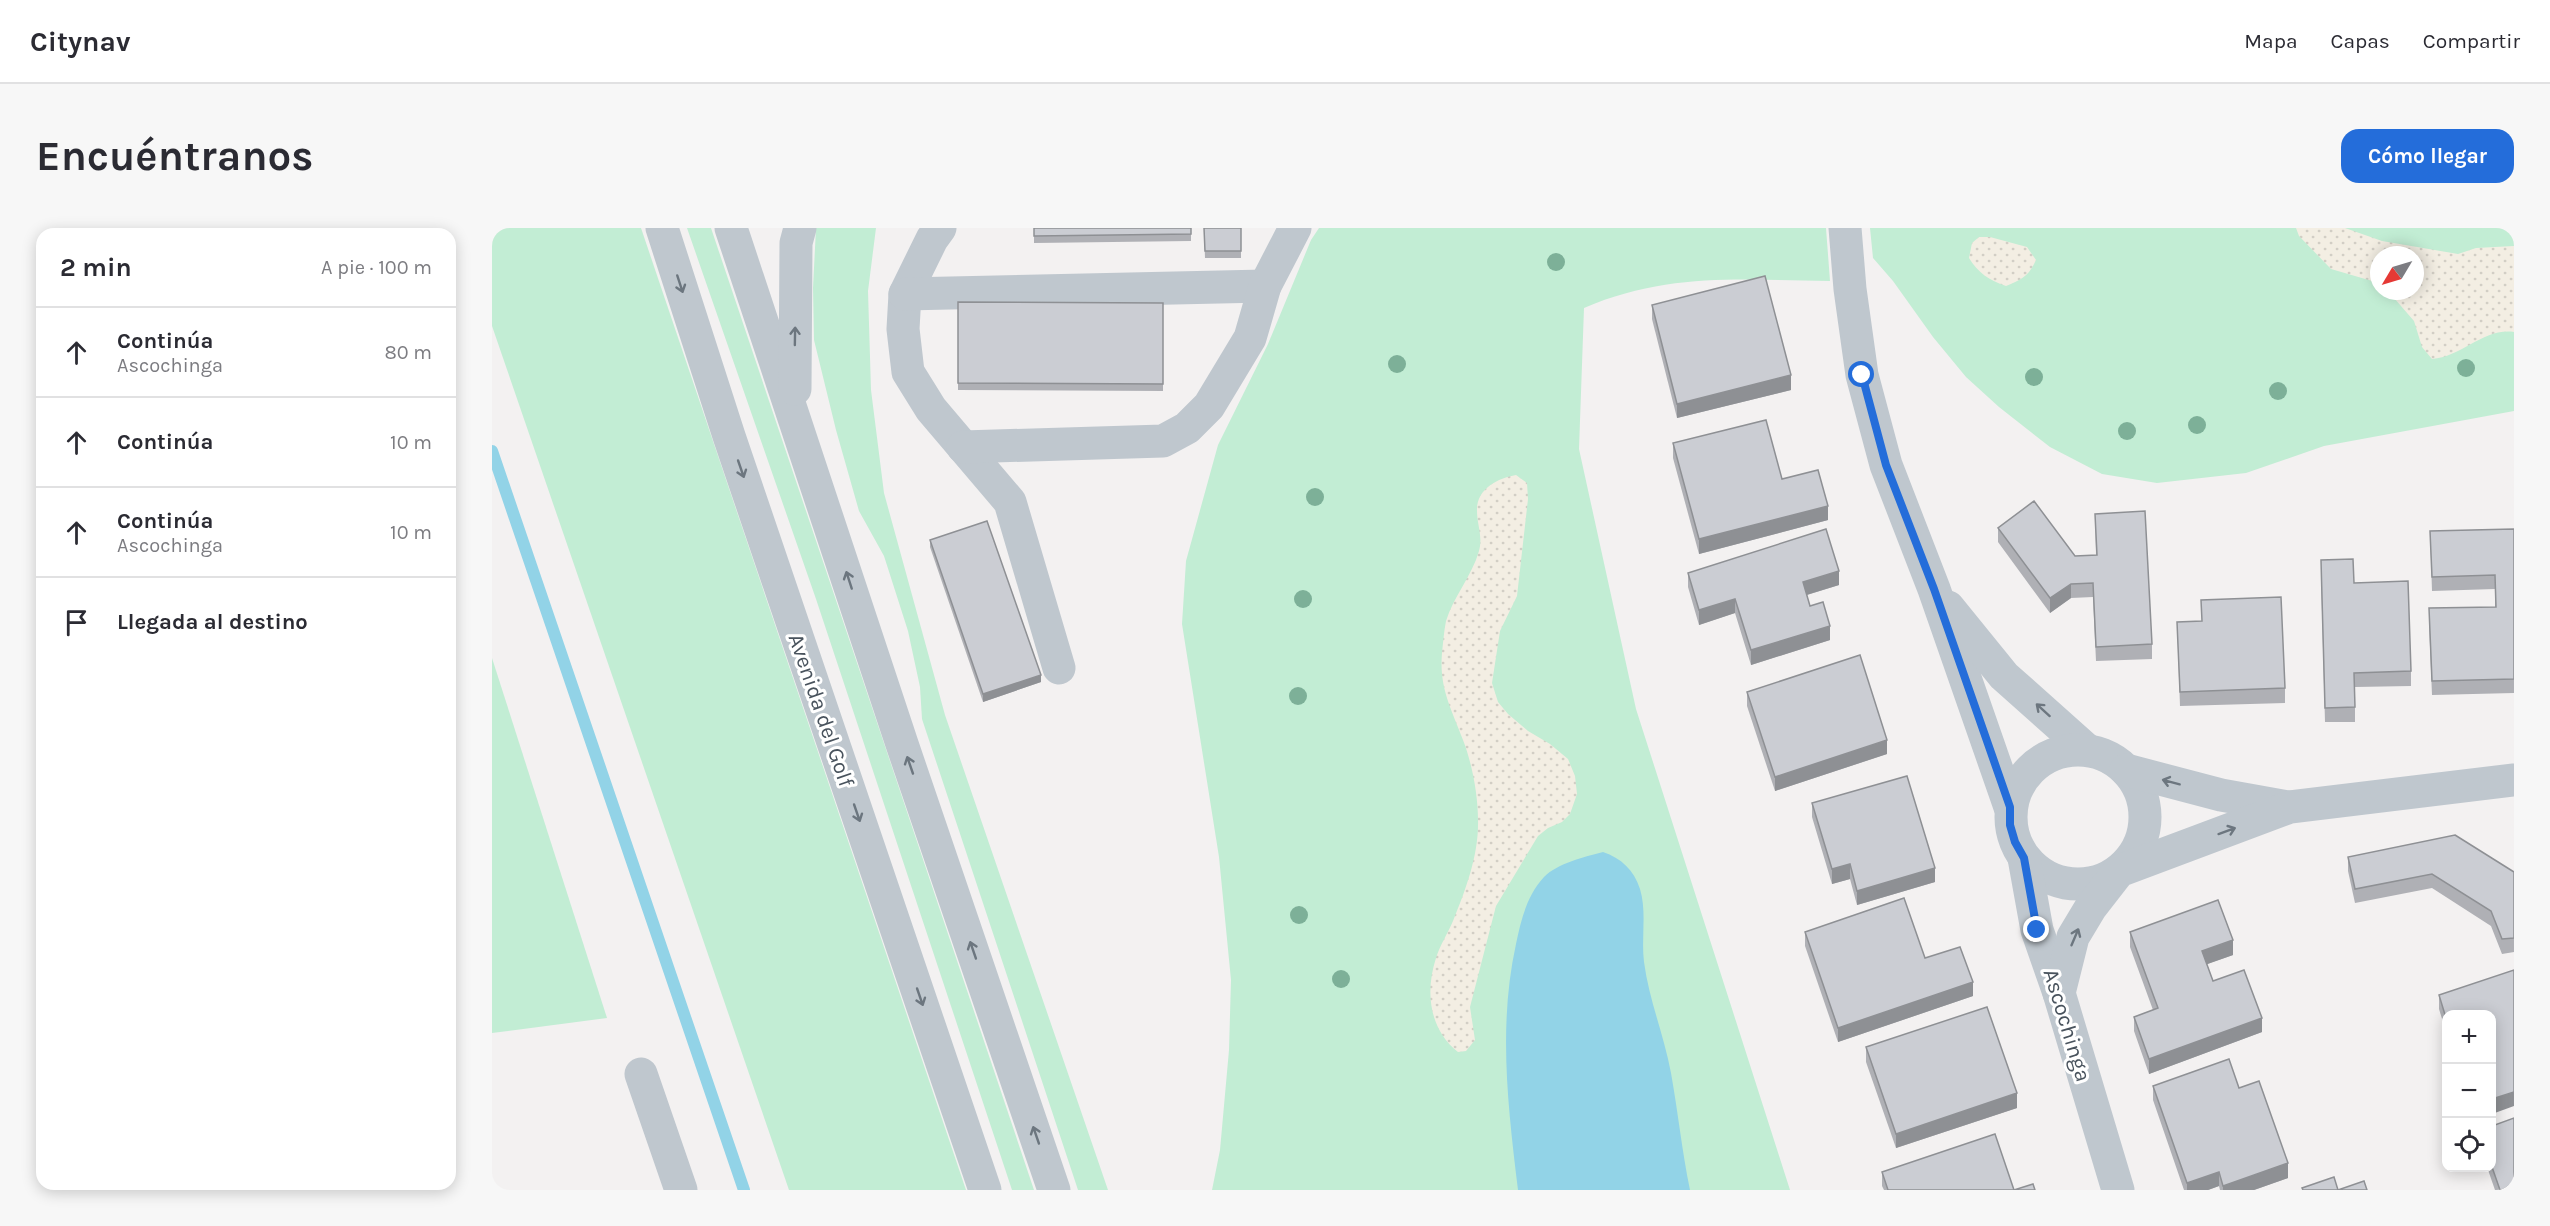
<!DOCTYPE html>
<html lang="es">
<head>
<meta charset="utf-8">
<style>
	body { margin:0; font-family:Karla,sans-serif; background:#f7f7f7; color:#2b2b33 }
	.controls { position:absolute; right:18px; bottom:18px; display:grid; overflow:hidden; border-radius:12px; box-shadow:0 3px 15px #0003 }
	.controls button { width:54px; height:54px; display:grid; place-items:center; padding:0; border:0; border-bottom:2px solid #e1e1e2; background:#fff; color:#2b2b33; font:30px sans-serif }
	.compass { position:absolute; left:1878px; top:18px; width:54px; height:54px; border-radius:50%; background:#fff; box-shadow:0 3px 15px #0003; rotate:232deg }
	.stop { position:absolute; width:18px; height:18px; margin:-14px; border:4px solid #246dda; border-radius:50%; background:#fff }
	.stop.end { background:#246dda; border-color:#fff; box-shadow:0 2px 6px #0008 }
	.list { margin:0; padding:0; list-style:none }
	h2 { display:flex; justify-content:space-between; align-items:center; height:78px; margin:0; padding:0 24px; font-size:26px }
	h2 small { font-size:20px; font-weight:400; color:#7c7c81 }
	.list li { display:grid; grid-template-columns:39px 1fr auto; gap:18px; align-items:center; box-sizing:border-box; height:90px; padding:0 24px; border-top:2px solid #e1e1e2 }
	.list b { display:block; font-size:22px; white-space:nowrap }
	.list p { margin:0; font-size:20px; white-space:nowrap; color:#7c7c81 }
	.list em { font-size:20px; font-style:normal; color:#7c7c81 }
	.icon { flex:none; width:33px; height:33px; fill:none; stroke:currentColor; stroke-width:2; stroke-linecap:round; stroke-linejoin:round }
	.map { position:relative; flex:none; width:2022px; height:962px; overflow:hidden; border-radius:18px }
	header { display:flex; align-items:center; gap:36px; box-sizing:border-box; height:84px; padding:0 30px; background:#fff; border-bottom:2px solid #e1e1e2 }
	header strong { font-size:28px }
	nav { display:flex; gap:33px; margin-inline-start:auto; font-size:21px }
	.intro { display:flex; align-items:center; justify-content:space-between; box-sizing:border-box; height:144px; padding:0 36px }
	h1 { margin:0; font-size:42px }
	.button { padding:15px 27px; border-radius:18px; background:#246dda; color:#fff; font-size:21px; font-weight:700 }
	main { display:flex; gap:36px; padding:0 36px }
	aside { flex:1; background:#fff; border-radius:18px; box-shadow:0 3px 15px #0003 }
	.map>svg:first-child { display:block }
</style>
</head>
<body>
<header>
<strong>Citynav</strong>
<nav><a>Mapa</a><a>Capas</a><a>Compartir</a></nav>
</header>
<div class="intro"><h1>Encuéntranos</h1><a class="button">Cómo llegar</a></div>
<main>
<aside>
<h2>2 min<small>A pie · 100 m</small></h2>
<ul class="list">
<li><svg class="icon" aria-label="ahead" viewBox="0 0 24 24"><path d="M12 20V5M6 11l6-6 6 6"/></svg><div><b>Continúa</b><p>Ascochinga</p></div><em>80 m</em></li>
<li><svg class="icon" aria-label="ahead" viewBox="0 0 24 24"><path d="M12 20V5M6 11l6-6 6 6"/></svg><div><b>Continúa</b></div><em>10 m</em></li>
<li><svg class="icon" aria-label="ahead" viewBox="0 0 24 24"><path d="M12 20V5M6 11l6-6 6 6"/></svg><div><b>Continúa</b><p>Ascochinga</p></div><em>10 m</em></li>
<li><svg class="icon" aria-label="arrive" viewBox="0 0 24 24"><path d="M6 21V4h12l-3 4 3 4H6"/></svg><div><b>Llegada al destino</b></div></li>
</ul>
</aside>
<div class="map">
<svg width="2022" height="962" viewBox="0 0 2022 962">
	<defs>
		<pattern id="sand-dots" width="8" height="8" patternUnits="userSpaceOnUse" patternTransform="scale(1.5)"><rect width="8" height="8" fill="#f3eee3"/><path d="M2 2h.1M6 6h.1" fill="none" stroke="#d2cec5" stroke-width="1.8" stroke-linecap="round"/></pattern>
	</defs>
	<rect width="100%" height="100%" fill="#f3f1f1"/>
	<g fill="#c2edd4" fill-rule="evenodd">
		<polygon points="0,0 149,0 474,962 297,962 0,98"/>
		<polygon points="195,0 219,0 542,962 520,962 324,371"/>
		<polygon points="324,0 384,0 376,63 379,162 392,265 453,487 616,962 586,962 430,491 428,459 416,403 392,328 367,283 344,202 322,112 321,60"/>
		<path d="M 827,0 L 1334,0 L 1338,53 C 1249,52 1176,44 1092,80 L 1087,221 L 1144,481 L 1298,962 L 720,962 L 728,922 L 737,822 L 739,752 L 727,629 L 690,396 L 694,333 L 726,217 L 776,116 L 819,12 Z"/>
		<path d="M 1378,0 L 2022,0 L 2022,183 L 1832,218 L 1754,245 L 1665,255 L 1610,246 L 1558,219 L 1507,179 L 1474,149 L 1441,109 L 1401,53 L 1381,30 ZM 1887,27 L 1923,27 L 1923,63 L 1887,63 Z"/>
		<polygon points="0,430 115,790 0,805"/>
	</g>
	<g fill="url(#sand-dots)">
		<path d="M 1804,0 L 1853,0 L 1890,13 L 1966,26 L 1984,20 L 2022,18 L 2022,104 C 1991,100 1970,129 1940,131 L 1930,119 L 1922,93 L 1896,63 L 1923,63 L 1923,27 L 1887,27 L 1887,55 L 1839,41 L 1807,8 Z"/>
		<path d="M 1487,9 L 1498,9 L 1535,19 L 1544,32 C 1537,48 1529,52 1514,58 C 1497,52 1486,45 1477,30 L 1480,15 Z"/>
		<path d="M 1024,247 L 1035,255 L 1036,271 L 1025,368 L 1008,403 L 1000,455 L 1006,474 L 1016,486 L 1036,503 L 1058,516 L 1076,531 L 1083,548 L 1085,566 L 1078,586 L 1070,594 L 1056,600 L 1046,608 L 1004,678 L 978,779 L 983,812 L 974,823 L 966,824 C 937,801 933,764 944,730 C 948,717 956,705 961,693 C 974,661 987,626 986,592 C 986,567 980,535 971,512 C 959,480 947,460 950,425 C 951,415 952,403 954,393 C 961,369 980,348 987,323 C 991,308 985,297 985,283 C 984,261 1006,250 1024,247 Z"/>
	</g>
	<path fill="#92d3e7" d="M 1111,624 C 1129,630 1142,642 1148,661 C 1155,684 1149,710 1152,734 C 1157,772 1172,807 1179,845 C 1186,884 1190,923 1198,962 L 1026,962 C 1016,879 1006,798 1024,716 C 1029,692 1035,667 1052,649 C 1066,635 1092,629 1111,624 Z"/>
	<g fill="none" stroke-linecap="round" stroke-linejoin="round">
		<polyline stroke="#92d3e7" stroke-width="12" points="0,223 252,962"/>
		<g stroke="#bfc7ce" stroke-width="33">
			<polyline points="170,0 237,208 493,962"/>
			<polyline points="239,0 410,516 562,962"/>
			<polyline points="448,0 440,11 413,66 411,101 416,144 439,181 518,274 567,440"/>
			<polyline points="1353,0 1358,61 1370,147 1394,237 1442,361 1518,579"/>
			<polyline points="413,66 773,58"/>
			<polyline points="303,161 304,15 308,0"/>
			<polyline points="471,219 671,213 695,200 717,178 758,110 773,58 803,0"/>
			<polyline points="1456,379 1512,448 1594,521"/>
			<circle cx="1586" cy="589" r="67"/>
			<polyline points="1634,542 1729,567 1796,579"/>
			<polyline points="1532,630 1545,702 1567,765 1626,962"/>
			<polyline points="1567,765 1581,709 1599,679 1627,643 1798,579 2022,552"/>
			<polyline points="149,846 189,962"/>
		</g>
	</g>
	<g fill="#7db098">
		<circle cx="1064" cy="34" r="9"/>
		<circle cx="905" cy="136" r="9"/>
		<circle cx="1974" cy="140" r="9"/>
		<circle cx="1542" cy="149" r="9"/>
		<circle cx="1786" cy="163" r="9"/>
		<circle cx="1705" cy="197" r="9"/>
		<circle cx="1635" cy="203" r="9"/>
		<circle cx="823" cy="269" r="9"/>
		<circle cx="811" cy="371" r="9"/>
		<circle cx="806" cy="468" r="9"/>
		<circle cx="807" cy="687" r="9"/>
		<circle cx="849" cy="751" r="9"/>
	</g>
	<g fill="#afb0b5">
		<polygon points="542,0 699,0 699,13 542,15"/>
		<polygon points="712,0 749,0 749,30 713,30"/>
		<polygon points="466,74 671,75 671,163 466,162"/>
		<polygon points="1160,77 1299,162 1185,190 1160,91"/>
		<polygon points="1181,215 1290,251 1336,292 1207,326 1181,230"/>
		<polygon points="1603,286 1660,416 1660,431 1604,433 1601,369 1579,370 1558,385 1506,314 1506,300 1583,328 1604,327"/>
		<polygon points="2022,301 2022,465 1940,467 1937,395 2003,379 2003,361 1940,363 1938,303"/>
		<polygon points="438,312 549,454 491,474 438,319"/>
		<polygon points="1196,345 1347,357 1315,367 1318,378 1338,412 1259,437 1243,385 1207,397 1196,359"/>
		<polygon points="1829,347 1862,355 1919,443 1919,458 1863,459 1863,494 1833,494"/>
		<polygon points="1685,394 1793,460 1793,475 1688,478"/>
		<polygon points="1255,464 1395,526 1283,563 1255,478"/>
		<polygon points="1320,575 1443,654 1365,677 1358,651 1340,656 1320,589"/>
		<polygon points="1856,629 2022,644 2022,724 2010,726 1999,698 1940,660 1863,675 1856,643"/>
		<polygon points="1313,704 1433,730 1481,768 1346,814 1313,718"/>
		<polygon points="1638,704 1741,727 1715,736 1721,753 1770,804 1657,846 1642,803 1642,789 1661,782 1638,719"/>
		<polygon points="1947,767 1954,786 1954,804 1947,781"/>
		<polygon points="1374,819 1525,880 1404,920 1374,834"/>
		<polygon points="1661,858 1747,860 1796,950 1762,962 1728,962 1727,958 1716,962 1692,962 1661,872"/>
		<polygon points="1995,939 2000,939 2022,962 2003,962"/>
		<polygon points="1390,944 1522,962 1543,962 1392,962 1390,958"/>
	</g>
	<g fill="#8e9094">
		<polygon points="1299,147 1299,162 1185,190 1185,176"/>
		<polygon points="1336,278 1336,292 1207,326 1207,311"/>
		<polygon points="1347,343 1347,357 1311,368 1311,354"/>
		<polygon points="1579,356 1579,370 1558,385 1558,370"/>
		<polygon points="1243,371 1243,385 1207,397 1207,382"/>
		<polygon points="1338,398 1338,412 1259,437 1259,422"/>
		<polygon points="549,447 549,454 491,474 491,466"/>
		<polygon points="1395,512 1395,526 1283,563 1283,549"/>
		<polygon points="1358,636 1358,651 1340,656 1340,641"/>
		<polygon points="1443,640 1443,654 1365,677 1365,663"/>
		<polygon points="1741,712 1741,727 1710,738 1710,723"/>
		<polygon points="1481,754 1481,768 1346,814 1346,800"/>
		<polygon points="1770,790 1770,804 1657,846 1657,831"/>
		<polygon points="2022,864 2022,878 2000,886 2000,871"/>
		<polygon points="1525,865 1525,880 1404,920 1404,906"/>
		<polygon points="1796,935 1796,950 1762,962 1731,962 1731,958"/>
		<polygon points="1727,944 1727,958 1716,962 1695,962 1695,955"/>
	</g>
	<g fill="#cbcdd3" stroke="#8e9094" stroke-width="1.5">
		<polygon points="542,0 699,0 699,6 542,8"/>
		<polygon points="712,0 749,0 749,23 713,23"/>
		<polygon points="1273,48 1299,147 1185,176 1160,77"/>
		<polygon points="466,74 671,75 671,156 466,155"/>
		<polygon points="1274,192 1290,251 1326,242 1336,278 1207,311 1181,215"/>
		<polygon points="1542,273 1583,328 1605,327 1603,286 1653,283 1660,416 1604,419 1601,355 1579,356 1558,370 1506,300"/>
		<polygon points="495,293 549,447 491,466 438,312"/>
		<polygon points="1334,301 1347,343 1311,354 1318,378 1331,374 1338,398 1259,422 1243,371 1207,382 1196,345"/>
		<polygon points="2022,301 2022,451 1940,453 1937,380 2004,379 2003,347 1940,349 1938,303"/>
		<polygon points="1861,331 1862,355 1916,353 1919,443 1862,445 1863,479 1833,480 1829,332"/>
		<polygon points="1789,369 1793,460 1688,464 1685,394 1710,393 1709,372"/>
		<polygon points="1368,427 1395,512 1283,549 1255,464"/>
		<polygon points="1415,548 1443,640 1365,663 1358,636 1340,641 1320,575"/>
		<polygon points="1963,607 2022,644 2022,710 2010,711 1999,683 1940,646 1863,661 1856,629"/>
		<polygon points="1412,670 1433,730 1468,719 1481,754 1346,800 1313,704"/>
		<polygon points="1726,672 1741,712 1710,723 1721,753 1752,742 1770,790 1657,831 1642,789 1666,780 1638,704"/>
		<polygon points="2022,742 2022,864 2000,871 2000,786 1954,786 1954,790 1947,767"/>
		<polygon points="1495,779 1525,865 1404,906 1374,819"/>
		<polygon points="1737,831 1747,860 1767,853 1796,935 1731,958 1727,944 1695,955 1661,858"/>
		<polygon points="2022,890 2022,962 2008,962 2000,939 2000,898"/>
		<polygon points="1503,906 1522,962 1541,956 1543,962 1396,962 1390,944"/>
		<polygon points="1842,949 1846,962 1872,953 1875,962 1811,962 1810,960"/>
	</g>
	<defs><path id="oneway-shaft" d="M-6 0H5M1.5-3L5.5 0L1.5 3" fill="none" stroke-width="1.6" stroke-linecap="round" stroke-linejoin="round" transform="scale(1.5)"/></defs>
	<g stroke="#6c767f">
		<use href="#oneway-shaft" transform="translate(188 56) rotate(72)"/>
		<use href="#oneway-shaft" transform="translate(303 108) rotate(-89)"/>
		<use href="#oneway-shaft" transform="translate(249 241) rotate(71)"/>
		<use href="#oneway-shaft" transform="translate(357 352) rotate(-108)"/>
		<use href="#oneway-shaft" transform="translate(1551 482) rotate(-138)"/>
		<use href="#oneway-shaft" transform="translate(418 537) rotate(-109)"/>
		<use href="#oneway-shaft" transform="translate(1679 554) rotate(-165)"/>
		<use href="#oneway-shaft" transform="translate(365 585) rotate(71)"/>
		<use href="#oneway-shaft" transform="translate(1735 603) rotate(-20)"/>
		<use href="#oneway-shaft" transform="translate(1583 709) rotate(-67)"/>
		<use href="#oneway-shaft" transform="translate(481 722) rotate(-109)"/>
		<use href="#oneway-shaft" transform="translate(428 769) rotate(71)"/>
		<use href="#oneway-shaft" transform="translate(544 907) rotate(-109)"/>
	</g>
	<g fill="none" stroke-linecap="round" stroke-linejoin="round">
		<polyline stroke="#246dda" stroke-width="8" points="1370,147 1394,237 1442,361 1518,579 1518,597 1523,614 1532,630 1545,702"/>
	</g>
	<g text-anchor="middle" stroke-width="6" stroke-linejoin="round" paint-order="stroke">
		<g font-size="22" fill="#49535d" stroke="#fff">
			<text transform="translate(330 482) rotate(71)" y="8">Avenida del Golf</text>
			<text transform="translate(1576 797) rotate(73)" y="8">Ascochinga</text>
		</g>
	</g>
</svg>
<div class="controls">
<button>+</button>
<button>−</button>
<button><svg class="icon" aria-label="locate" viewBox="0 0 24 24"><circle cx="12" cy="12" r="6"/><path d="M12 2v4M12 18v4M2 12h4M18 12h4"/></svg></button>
</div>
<svg class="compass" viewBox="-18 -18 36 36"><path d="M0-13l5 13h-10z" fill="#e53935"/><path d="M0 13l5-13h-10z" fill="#7c7c81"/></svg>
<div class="stop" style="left:1370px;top:147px"></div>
<div class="stop end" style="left:1545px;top:702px"></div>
</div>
</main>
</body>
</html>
